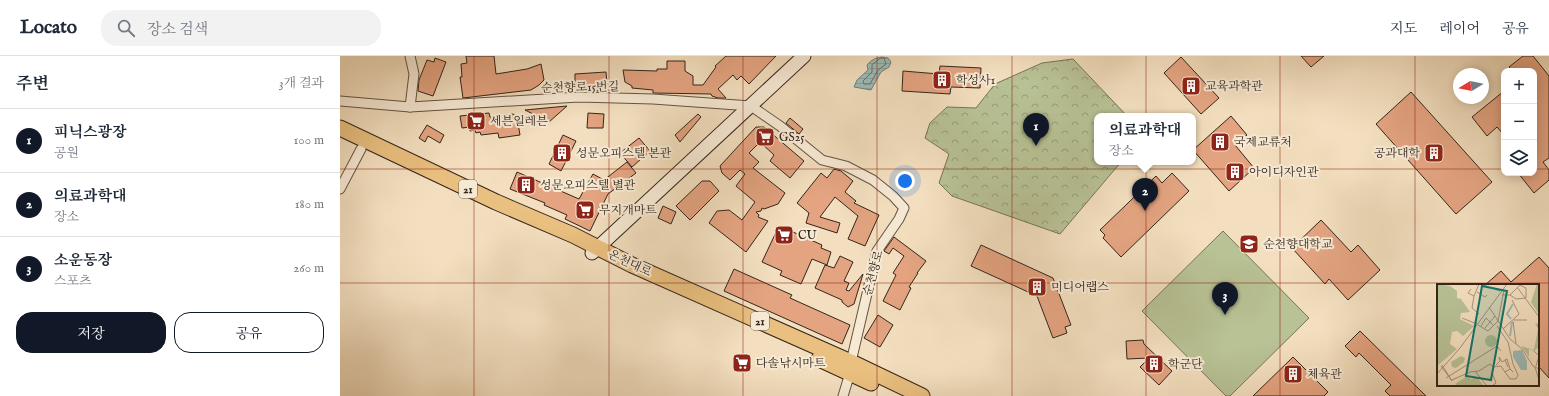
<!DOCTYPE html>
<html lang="ko">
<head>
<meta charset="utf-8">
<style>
	body { margin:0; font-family:"IM FELL English","Noto Serif KR",serif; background:#f2f2f3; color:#1f2937 }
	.controls { position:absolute; right:12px; top:12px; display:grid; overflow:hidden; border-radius:8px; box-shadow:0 2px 10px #0003 }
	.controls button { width:36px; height:36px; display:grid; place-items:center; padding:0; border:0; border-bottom:1px solid #e0e1e3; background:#fff; color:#1f2937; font:20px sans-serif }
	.compass { position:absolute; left:1113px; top:12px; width:36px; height:36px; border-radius:50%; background:#fff; box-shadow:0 2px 10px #0003; rotate:260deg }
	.you { position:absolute; left:565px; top:125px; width:14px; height:14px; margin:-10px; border:3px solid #fff; border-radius:50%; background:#1a73e8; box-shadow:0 0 0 6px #1a73e833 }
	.badge { display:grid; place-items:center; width:26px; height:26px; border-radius:50%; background:#111827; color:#fff; font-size:13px; font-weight:700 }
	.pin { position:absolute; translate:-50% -33px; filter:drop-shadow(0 1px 2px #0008) }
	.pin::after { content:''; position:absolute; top:21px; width:14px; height:12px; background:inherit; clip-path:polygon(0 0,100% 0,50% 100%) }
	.popup { position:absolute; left:754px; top:57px; width:102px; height:52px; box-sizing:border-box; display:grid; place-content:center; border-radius:8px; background:#fff; filter:drop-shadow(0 1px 3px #0005); font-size:13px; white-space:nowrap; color:#747a83 }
	.popup b { font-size:15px; color:#1f2937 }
	.popup::after { content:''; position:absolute; left:50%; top:100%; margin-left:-8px; border:8px solid transparent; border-top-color:#fff }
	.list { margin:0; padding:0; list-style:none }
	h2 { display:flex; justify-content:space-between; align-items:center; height:52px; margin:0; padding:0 16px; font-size:17px }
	h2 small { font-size:13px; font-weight:400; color:#747a83 }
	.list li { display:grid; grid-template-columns:26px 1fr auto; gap:12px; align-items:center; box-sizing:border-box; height:64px; padding:0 16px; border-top:1px solid #e0e1e3 }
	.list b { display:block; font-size:15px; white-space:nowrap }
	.list p { margin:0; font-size:13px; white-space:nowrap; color:#747a83 }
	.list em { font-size:13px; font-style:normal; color:#747a83 }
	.actions { display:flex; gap:8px; padding:12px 16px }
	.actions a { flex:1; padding:9px 0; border:1px solid #111827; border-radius:16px; text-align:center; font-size:14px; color:#111827 }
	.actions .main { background:#111827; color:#fff }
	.icon { flex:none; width:22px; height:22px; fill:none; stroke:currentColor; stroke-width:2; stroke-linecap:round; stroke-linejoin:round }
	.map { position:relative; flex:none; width:1209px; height:340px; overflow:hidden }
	header { display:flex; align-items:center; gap:24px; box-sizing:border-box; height:56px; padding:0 20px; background:#fff; border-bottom:1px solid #e0e1e3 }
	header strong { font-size:19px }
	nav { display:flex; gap:22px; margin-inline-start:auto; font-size:14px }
	.search { width:280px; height:36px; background:#f2f2f3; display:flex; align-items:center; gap:10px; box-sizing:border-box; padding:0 14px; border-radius:16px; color:#747a83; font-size:15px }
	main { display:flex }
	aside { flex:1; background:#fff }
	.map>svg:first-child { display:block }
</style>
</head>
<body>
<header>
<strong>Locato</strong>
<div class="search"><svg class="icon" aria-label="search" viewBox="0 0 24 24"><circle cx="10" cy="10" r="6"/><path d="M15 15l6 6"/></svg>장소 검색</div>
<nav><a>지도</a><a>레이어</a><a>공유</a></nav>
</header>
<main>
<aside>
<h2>주변<small>3개 결과</small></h2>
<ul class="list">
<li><span class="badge">1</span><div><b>피닉스광장</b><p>공원</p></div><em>100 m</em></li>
<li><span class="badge">2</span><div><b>의료과학대</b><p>장소</p></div><em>180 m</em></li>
<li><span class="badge">3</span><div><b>소운동장</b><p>스포츠</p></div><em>260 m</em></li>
</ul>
<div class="actions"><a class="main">저장</a><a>공유</a></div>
</aside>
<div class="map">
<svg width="1209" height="340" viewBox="0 0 1209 340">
	<defs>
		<pattern id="park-crowns" width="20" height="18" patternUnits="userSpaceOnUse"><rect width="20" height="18" fill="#b8c295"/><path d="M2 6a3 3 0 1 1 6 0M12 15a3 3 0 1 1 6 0" fill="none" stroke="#969d79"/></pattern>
		<pattern id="water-rules" width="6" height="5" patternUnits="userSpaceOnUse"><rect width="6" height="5" fill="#9dbcb8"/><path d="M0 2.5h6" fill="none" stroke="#88a19e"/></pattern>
	</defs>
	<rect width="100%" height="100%" fill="#f3dfbf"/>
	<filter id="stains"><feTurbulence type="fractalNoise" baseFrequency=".005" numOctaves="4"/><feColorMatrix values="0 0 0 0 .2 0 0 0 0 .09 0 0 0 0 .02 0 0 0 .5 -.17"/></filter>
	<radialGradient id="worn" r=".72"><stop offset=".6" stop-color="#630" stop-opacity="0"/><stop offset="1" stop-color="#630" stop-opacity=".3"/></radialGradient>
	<polygon fill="url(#park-crowns)" stroke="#767458" points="733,3 787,60 757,60 757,106 781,106 720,178 612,140 599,127 609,98 585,82 590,67 607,51 636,52 655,28 702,7"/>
	<polygon fill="#b8c295" stroke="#767458" points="883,175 969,262 890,340 886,340 802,255"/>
	<path fill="url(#water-rules)" stroke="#738079" d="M 542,1 L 548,2 L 551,6 L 549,11 L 541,16 L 531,34 L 514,31 L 517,24 L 528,14 L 527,9 C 531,4 535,2 542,1 Z"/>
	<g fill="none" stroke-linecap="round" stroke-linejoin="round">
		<polygon stroke="#68706a" stroke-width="1" points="541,2 544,2 546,8 538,14 530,28 524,28 523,25 532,16 532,9"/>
	</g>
	<g fill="#e4a481" stroke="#33251b">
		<polygon points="126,0 154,0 156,18 187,13 201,8 204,24 199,29 191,34 123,42 120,21 122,21 121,8 127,7"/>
		<polygon points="386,0 436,0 409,28 401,20 397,24 393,19 378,33 386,42 378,42 372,40 371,38 313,37 313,34 292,32 292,30 285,26 283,14 317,15 317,13 327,13 327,5 345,5 345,15 353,20 353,29 363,29 376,11 375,10"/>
		<polygon points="961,0 984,0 971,11"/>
		<polygon points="1183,0 1193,0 1209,20 1209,102 1203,106 1209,114 1209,124 1194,137 1178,117 1194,117 1194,15 1173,15 1169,11"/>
		<polygon points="841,1 879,42 861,58 824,17"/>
		<polygon points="95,2 106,6 93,40 78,35 79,24 87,4 94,6"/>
		<polygon points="600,10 641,12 640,32 611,31 610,38 562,35 563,15 599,18"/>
		<polygon points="266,16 267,27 272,27 272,34 256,35 255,34 235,34 235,18"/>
		<polygon points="1164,35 1164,79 1157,71 1147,80 1132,61"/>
		<polygon points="1071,36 1152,126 1116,158 1036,68"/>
		<polygon points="227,50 209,66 185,54"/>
		<polygon points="149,57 150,61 173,58 177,61 180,79 159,82 158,77 141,79 140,76 136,77 135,74 130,75 130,71 122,72 120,60"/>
		<polygon points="248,57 264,58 263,72 247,72"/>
		<polygon points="358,58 361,61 340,86 335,79"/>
		<polygon points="891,60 907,79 895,89 914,112 889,135 853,94"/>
		<polygon points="450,62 463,73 459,78 446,67"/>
		<polygon points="87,69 104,79 100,87 88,80 85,86 79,82"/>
		<polygon points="416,71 424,71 464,105 450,122 430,105 434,99 420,86 409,97 419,106 413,112 445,137 438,148 424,153 422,152 421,155 416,156 419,159 418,161 428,165 406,196 369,167 377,155 389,154 402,164 415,146 396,130 405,118 400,114 390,124 382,117 380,110"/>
		<polygon points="223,79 236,85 221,115 209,108"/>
		<polygon points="299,82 310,95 292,111 280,97"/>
		<polygon points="287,106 296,117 268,138 250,175 225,163 227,159 204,149 205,147 170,133 177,116 239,143 253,118 264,124"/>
		<polygon points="494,113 501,115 513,125 505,136 516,145 514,147 539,159 525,190 508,183 518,160 495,141 480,161 500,167 497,177 466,167 469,157 457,147 481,117 487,122"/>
		<polygon points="832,117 849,135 781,201 763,182 765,179 760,174 816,120 822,127"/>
		<polygon points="362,125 370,125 379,135 350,164 336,150"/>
		<polygon points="323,150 336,156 331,168 318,162"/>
		<polygon points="981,164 1011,196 1018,189 1040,214 1008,244 989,223 985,228 952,192"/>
		<polygon points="442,171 482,189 481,192 491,196 487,209 472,203 461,228 440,219 442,215 422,206 438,172"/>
		<polygon points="554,181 586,205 577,217 578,217 569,231 571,232 560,254 543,245 556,219 553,217 564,200 553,192 549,198 544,195"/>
		<polygon points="641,189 713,222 731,269 725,271 727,277 713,282 697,240 631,210"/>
		<polygon points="500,200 513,206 504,225 509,227 506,234 509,235 523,218 514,248 508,251 502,246 502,244 475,232 485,209 494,212"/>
		<polygon points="1199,201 1209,212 1209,322 1198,310 1198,229 1145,229 1161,215 1171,226"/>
		<polygon points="394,213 452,239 450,242 510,269 502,288 384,235"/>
		<polygon points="538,259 553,269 540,291 524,282"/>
		<polygon points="1020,275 1086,340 1050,340 1045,335 1051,329 1019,297 1016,301 1005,290"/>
		<polygon points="803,284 804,288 832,315 819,329 800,311 809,302 787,303 786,285"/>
		<polygon points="953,301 988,336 984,340 913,340"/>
	</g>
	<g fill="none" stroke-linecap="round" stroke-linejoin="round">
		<g stroke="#635444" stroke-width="11">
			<g id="street">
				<polyline points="0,45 70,51 239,41 313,43 411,50 440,70 482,104 506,110 533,124 553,140 564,152 559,163 537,195 511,306"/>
				<polyline points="70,51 74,18 70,0"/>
				<polyline points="0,133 21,93"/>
				<polyline points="503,340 510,317"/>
			</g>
		</g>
		<g stroke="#33251b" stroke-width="15">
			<polyline id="secondary" points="252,197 464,0"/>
		</g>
		<g stroke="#33251b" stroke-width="17">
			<g id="primary">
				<polyline points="0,72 156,146 233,179 292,209 511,306 582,340"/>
				<polyline points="479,303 531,327"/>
			</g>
		</g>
		<use href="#street" stroke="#f7ead5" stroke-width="9"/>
		<use href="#secondary" stroke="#f7ead5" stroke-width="13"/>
		<use href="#primary" stroke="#eac080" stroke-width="15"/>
	</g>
	<path fill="none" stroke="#8f2418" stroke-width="1" stroke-opacity="0.55" d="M 134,0 L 134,340M 269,0 L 269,340M 403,0 L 403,340M 537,0 L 537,340M 672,0 L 672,340M 806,0 L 806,340M 940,0 L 940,340M 1075,0 L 1075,340M 0,113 L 1164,113M 1194,113 L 1209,113M 0,227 L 1209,227"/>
	<defs>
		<g id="building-square" transform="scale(1)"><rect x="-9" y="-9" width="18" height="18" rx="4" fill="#8f2418" stroke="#f7ead5"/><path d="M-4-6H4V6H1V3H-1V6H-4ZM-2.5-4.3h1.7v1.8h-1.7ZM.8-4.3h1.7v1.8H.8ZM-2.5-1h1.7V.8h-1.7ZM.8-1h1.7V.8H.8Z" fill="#fff"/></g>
		<g id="supermarket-square" transform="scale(1)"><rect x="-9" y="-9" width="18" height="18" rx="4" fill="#8f2418" stroke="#f7ead5"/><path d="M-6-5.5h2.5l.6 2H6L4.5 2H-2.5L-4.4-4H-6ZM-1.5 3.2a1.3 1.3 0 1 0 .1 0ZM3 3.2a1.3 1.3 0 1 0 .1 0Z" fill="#fff"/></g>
		<g id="university-square" transform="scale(1)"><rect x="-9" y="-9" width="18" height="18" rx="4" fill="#8f2418" stroke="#f7ead5"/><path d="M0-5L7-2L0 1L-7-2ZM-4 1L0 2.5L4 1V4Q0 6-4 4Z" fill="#fff"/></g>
	</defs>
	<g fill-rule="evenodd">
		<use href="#building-square" x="602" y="24"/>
		<use href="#building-square" x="851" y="30"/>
		<use href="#supermarket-square" x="136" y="65"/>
		<use href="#supermarket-square" x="425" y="81"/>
		<use href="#building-square" x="880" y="86"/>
		<use href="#building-square" x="222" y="97"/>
		<use href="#building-square" x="1094" y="97"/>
		<use href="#building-square" x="895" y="116"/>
		<use href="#building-square" x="186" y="129"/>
		<use href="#supermarket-square" x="245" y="154"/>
		<use href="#supermarket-square" x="444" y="179"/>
		<use href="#university-square" x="909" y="188"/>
		<use href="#building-square" x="697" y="231"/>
		<use href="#supermarket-square" x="402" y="307"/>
		<use href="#building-square" x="814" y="308"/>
		<use href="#building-square" x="953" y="318"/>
	</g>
	<g text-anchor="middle" stroke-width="4" stroke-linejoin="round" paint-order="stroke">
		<g fill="#f7ead5" stroke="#6e6053" stroke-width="1">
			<rect x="119" y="124" width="18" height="18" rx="3"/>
			<rect x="411" y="256" width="18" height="18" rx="3"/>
		</g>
		<g font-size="11" font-weight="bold" fill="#33251b">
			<text x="128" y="137">21</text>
			<text x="420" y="269">21</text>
		</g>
		<g font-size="12" fill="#33251b" stroke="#f7ead5" text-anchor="start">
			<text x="616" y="28">학성사1</text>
			<text x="865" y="34">교육과학관</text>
			<text x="150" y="69">세븐일레븐</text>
			<text x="439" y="85">GS25</text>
			<text x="894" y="90">국제교류처</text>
			<text x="236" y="101">성문오피스텔 본관</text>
			<text x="1080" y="101" text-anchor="end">공과대학</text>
			<text x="909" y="120">아이디자인관</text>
			<text x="200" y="133">성문오피스텔 별관</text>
			<text x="259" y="158">무지개마트</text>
			<text x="458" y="183">CU</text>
			<text x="923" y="192">순천향대학교</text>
			<text x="711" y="235">미디어랩스</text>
			<text x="416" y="311">다솔낚시마트</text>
			<text x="828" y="312">학군단</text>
			<text x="967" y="322">체육관</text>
		</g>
		<g font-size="12" fill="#33251b" stroke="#f7ead5">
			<text transform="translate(240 31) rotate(-1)" y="4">순천향로15번길</text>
			<text transform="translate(290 207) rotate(25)" y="4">온천대로</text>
			<text transform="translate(533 217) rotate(-75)" y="4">순천향로</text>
		</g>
	</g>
	<g transform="translate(1097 228)">
		<rect width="102" height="102" fill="#f3dfbf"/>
		<path d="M 0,0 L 13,2 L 20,7 L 20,14 L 24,15 L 33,28 L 24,29 L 23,35 L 37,42 L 26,52 L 20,47 L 15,48 L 13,60 L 20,65 L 0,82 ZM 100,0 L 102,0 L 102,31 L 94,18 ZM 98,39 L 102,40 L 102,63 L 97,67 L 92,65 L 92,73 L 84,62 L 97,66 L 101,45 ZM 30,92 L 34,95 L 40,93 L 47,102 L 20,102 L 18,100 Z" fill="#b8c295"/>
		<path d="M48 57a6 6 0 1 1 12 0a6 6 0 1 1-12 0Z" fill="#b8c295"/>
		<path d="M 24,72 L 28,74 L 27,78 L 19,84 L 15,83 L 14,78 Z" fill="#b8c295"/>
		<path d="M 85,66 L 90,77 L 90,86 L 84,86 L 76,73 L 76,67 Z" fill="#9dbcb8"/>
		<path fill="none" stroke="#9dbcb8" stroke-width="2" d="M 74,35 L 70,30 L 76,20M 73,52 L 75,38"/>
		<path fill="none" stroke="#a6957d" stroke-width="1" d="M 44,0 L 63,7M 83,1 L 89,4 L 89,14M 80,3 L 102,33M 34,5 L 31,9 L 37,12 L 42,0M 40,8 L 48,13 L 50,11M 65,11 L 73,11 L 83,1M 73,11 L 79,15 L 89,14M 37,12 L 35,24 L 42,30M 52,23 L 73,55 L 85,65 L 96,82 L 102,85M 25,34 L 40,40M 77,36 L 90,36M 76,37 L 79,60M 41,41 L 51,47 L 61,37 L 67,6M 44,42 L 49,34 L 56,41M 60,42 L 71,58 L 76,80 L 81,91 L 79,95 L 73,95M 48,44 L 58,32M 66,45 L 82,30 L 75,16M 97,67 L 102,72 L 99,82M 59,81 L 63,77 L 62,73 L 65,78 L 68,76M 4,82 L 15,97 L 5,81M 71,83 L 68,76 L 70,75 L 73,85M 98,83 L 102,96M 38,87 L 50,102M 0,90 L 23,64 L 70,0M 9,94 L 60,62 L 64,67M 73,95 L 68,88 L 73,85 L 76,88M 15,96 L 33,88 L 42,87 L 53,80 L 56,83 L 64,82 L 68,88M 55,102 L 59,99 L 55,89 L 55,92"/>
		<path fill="#0f766e" fill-opacity="0.15" stroke="#0f766e" stroke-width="2" d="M 45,2 L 70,7 L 54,96 L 29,92 Z"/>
		<rect width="102" height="102" fill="none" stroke="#33251b" stroke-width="2"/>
	</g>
	<rect width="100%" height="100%" filter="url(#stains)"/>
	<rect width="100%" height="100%" fill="url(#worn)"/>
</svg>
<div class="controls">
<button>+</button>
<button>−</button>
<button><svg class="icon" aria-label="layers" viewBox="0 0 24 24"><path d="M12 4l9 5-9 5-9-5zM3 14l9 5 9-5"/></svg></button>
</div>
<svg class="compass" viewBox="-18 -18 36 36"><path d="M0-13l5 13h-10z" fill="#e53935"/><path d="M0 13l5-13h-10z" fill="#747a83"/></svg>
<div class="you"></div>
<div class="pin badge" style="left:696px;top:90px">1</div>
<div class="pin badge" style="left:805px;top:155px">2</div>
<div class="popup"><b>의료과학대</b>장소</div>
<div class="pin badge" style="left:885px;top:259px">3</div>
</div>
</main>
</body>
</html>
